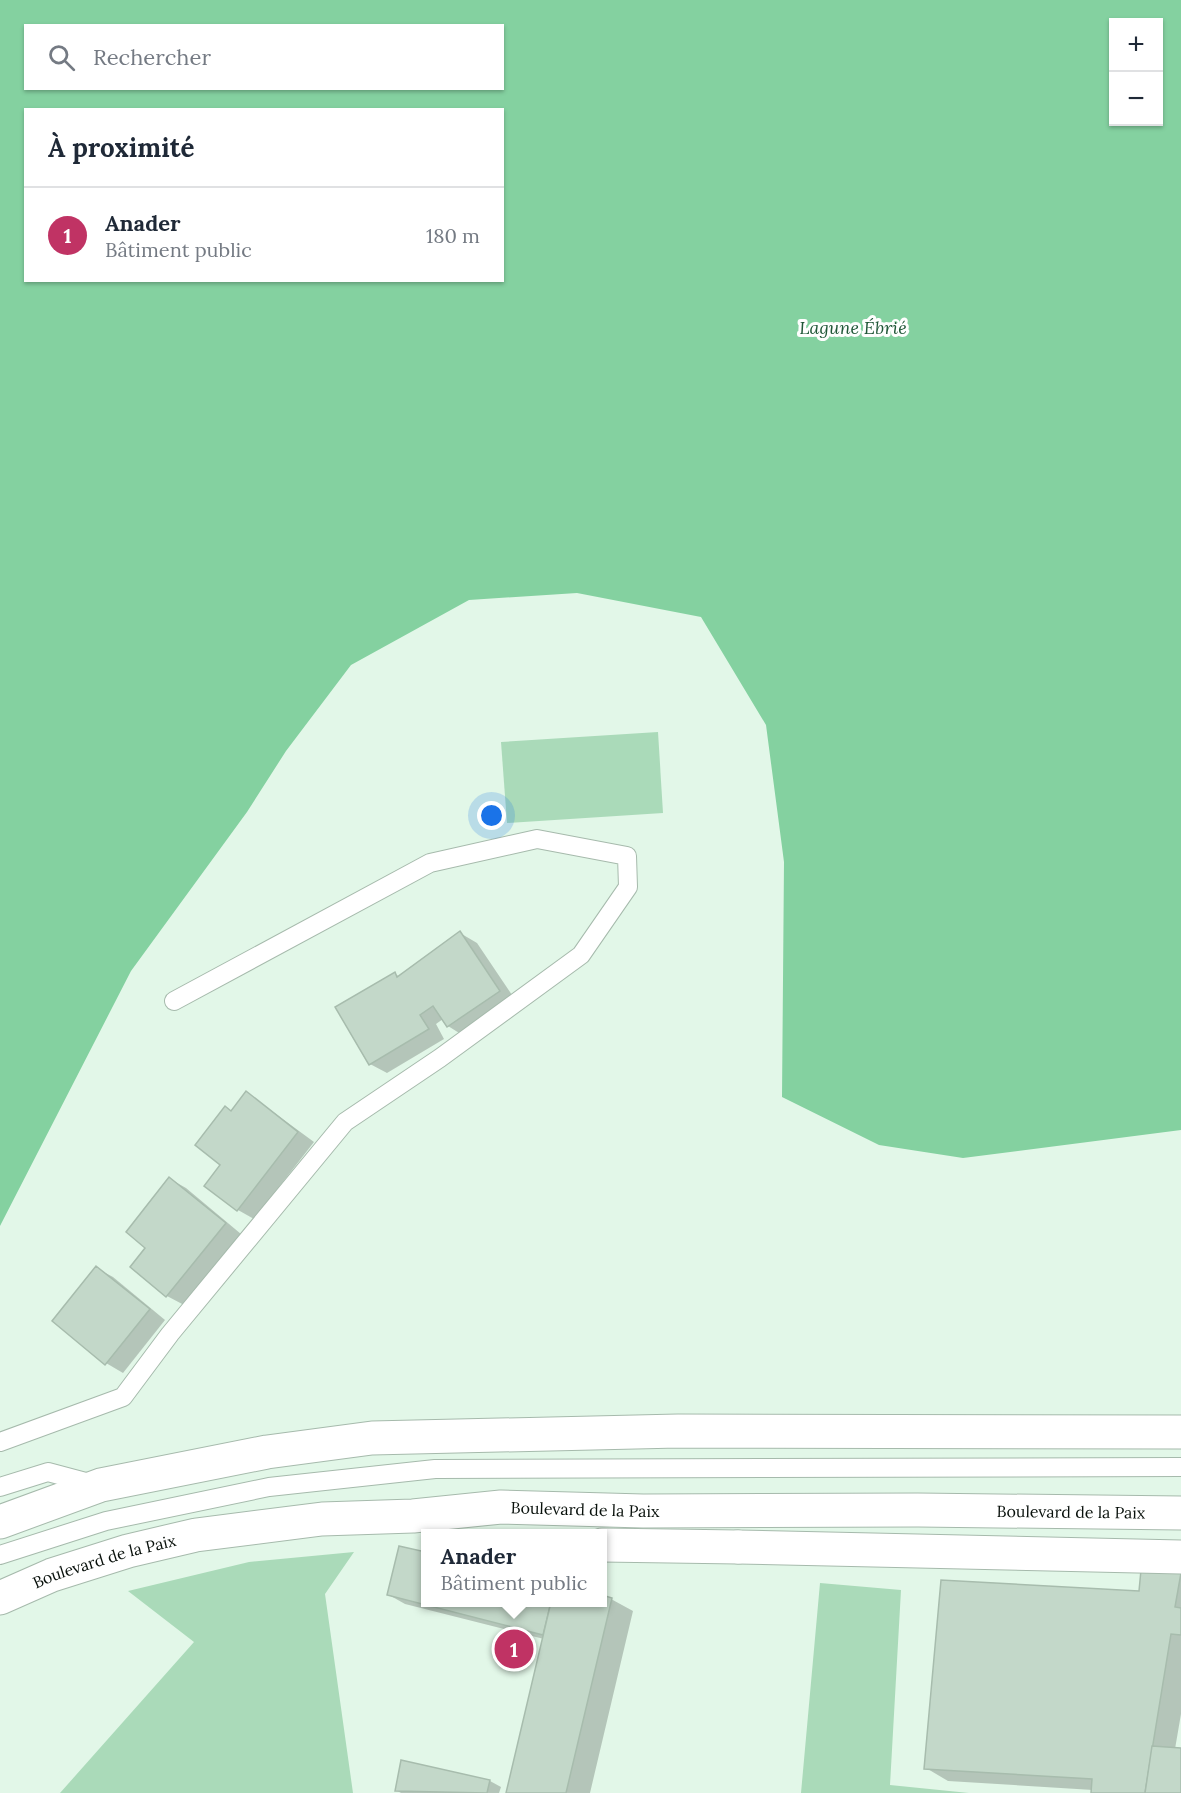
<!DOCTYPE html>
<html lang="fr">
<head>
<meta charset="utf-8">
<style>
	body { margin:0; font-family:Lora,serif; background:#f2f2f3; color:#1f2937 }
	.controls { position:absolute; right:18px; top:18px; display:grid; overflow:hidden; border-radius:0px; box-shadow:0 2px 4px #0004 }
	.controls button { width:54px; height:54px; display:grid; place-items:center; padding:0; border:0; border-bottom:2px solid #e0e1e3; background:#fff; color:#1f2937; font:30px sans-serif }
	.you { position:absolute; left:492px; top:816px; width:21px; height:21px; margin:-15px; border:4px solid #fff; border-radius:50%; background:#1a73e8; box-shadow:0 0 0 9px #1a73e833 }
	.badge { display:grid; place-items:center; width:39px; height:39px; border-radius:50%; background:#c03364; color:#fff; font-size:20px; font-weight:700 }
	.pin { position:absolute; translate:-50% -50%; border:3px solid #fff; box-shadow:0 2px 6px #0006 }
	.popup { position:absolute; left:421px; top:1529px; width:186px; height:78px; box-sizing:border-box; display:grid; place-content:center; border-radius:0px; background:#fff; filter:drop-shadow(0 2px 4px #0005); font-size:20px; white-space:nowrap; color:#747a83 }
	.popup b { font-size:22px; color:#1f2937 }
	.popup::after { content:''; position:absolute; left:50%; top:100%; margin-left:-12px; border:12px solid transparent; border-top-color:#fff }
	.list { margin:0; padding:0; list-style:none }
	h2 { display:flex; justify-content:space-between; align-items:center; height:78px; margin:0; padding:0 24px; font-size:26px }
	h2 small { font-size:20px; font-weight:400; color:#747a83 }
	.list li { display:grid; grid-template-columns:39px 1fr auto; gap:18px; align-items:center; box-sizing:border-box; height:96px; padding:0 24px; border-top:2px solid #e0e1e3 }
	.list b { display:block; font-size:22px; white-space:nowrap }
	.list p { margin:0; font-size:20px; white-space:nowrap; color:#747a83 }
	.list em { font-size:20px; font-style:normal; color:#747a83 }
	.icon { flex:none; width:33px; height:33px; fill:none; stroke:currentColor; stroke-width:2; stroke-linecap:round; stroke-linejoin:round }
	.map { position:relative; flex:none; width:1181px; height:1793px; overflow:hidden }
	.search { position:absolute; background:#fff; box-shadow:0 2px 4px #0004; left:24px; top:24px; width:480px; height:66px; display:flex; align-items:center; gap:15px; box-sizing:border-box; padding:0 21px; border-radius:0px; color:#747a83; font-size:22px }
	.panel { position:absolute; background:#fff; box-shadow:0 2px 4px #0004; left:24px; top:108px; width:480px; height:174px; border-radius:0px }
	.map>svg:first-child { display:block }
</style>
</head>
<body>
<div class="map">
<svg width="1181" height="1793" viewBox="0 0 1181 1793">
	<rect width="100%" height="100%" fill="#e2f7e8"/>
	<g fill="#aadab9">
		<polygon points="658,732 663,813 507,823 501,742"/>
		<polygon points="354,1552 325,1594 353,1793 60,1793 194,1642 128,1591 249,1562"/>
		<polygon points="820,1583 901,1590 890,1785 969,1793 801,1793"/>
	</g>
	<path fill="#84d1a0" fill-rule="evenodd" d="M 0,0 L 1181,0 L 1181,1130 L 963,1158 L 879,1145 L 782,1097 L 784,862 L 766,725 L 701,617 L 577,593 L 469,600 L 351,665 L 286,751 L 247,812 L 131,971 L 0,1226 ZM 1114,22 L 1158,22 L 1158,122 L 1114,122 ZM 26,26 L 502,26 L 502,88 L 26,88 ZM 26,110 L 502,110 L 502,280 L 26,280 Z"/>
	<g fill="#0003">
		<polygon points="460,933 477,943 516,1001 464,1036 448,1026 443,1019 436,1024 444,1039 387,1073 370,1064 395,974 400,977"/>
		<polygon points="247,1093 314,1142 254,1219 238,1210 222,1165 226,1108 232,1112"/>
		<polygon points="170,1179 186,1188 241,1234 184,1305 167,1296 132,1267 147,1248"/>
		<polygon points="96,1268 113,1277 165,1320 123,1373 106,1363"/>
		<polygon points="1181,1572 1181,1714 1175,1749 1181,1750 1181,1793 1092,1793 1093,1790 948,1781 926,1768 1140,1592"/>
		<polygon points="389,1595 426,1602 602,1602 611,1599 633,1611 590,1793 508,1793 544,1639 405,1604"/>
		<polygon points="490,1781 501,1787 499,1793 401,1793 396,1790"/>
	</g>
	<g fill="#c3d8c9" stroke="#a7bcad" stroke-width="1.5">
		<polygon points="460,931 500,991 447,1027 433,1006 420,1015 429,1029 369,1065 335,1007 395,972 397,977"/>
		<polygon points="246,1091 298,1132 237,1211 204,1186 220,1165 195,1145 225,1106 231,1111"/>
		<polygon points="169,1177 226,1223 166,1297 130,1267 145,1248 126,1232"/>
		<polygon points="96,1266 150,1309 105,1365 52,1321"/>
		<polygon points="399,1546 426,1552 426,1602 551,1602 543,1635 387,1595"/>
		<polygon points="1141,1570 1181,1573 1175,1607 1181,1608 1181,1635 1171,1634 1145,1793 1091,1793 1092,1779 924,1769 941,1580 1139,1591"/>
		<polygon points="602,1595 612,1598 566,1793 506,1793 551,1602 602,1602"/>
		<polygon points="1152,1746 1181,1748 1181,1793 1145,1793"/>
		<polygon points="401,1760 490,1780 487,1793 395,1791"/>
	</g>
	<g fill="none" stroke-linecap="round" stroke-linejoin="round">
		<g stroke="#a6baac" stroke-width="20">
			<g id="service">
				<polyline points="0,1442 123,1397 170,1334 345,1122 440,1058 581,955 628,887 627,856 537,839 430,863 174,1001"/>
				<polyline points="0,1487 48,1472 93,1484"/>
				<polyline points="0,1555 106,1521 269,1487 435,1469 1181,1467"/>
			</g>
		</g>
		<g stroke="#a6baac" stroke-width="35">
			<polyline id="minor" points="738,1547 1181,1557"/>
		</g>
		<g stroke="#a6baac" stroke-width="35">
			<g id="primary">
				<polyline points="0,1522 101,1485 267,1452 372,1438 678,1431 1181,1432"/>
				<polyline points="602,1545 738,1547"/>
				<path id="s1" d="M 0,1598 L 52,1575 L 128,1551 L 196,1535 L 322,1519 L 413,1516 L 501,1507 L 643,1511 L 918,1510 L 1181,1513"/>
			</g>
		</g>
		<use href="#service" stroke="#fff" stroke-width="18"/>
		<use href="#minor" stroke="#fff" stroke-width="33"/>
		<use href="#primary" stroke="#fff" stroke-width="33"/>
	</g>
	<g text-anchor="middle" stroke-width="6" stroke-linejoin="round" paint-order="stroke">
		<g font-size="16" fill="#08100b" stroke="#fefefe">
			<text dy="6" stroke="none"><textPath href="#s1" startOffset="597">Boulevard de la Paix</textPath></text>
			<text dy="6" stroke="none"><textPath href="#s1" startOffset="1083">Boulevard de la Paix</textPath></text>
			<text dy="6" stroke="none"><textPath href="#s1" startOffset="111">Boulevard de la Paix</textPath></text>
		</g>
		<g font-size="18" font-style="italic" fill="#1f5737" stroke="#fefefe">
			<text x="853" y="334">Lagune Ébrié</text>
		</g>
	</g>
</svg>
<div class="controls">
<button>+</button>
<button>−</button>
</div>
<div class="you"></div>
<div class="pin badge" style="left:514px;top:1649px">1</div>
<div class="popup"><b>Anader</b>Bâtiment public</div>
<div class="search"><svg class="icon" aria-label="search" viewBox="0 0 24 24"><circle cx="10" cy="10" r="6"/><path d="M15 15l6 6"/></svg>Rechercher</div>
<section class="panel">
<h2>À proximité<small></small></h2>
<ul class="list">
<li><span class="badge">1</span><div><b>Anader</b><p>Bâtiment public</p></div><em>180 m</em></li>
</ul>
</section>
</div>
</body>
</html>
